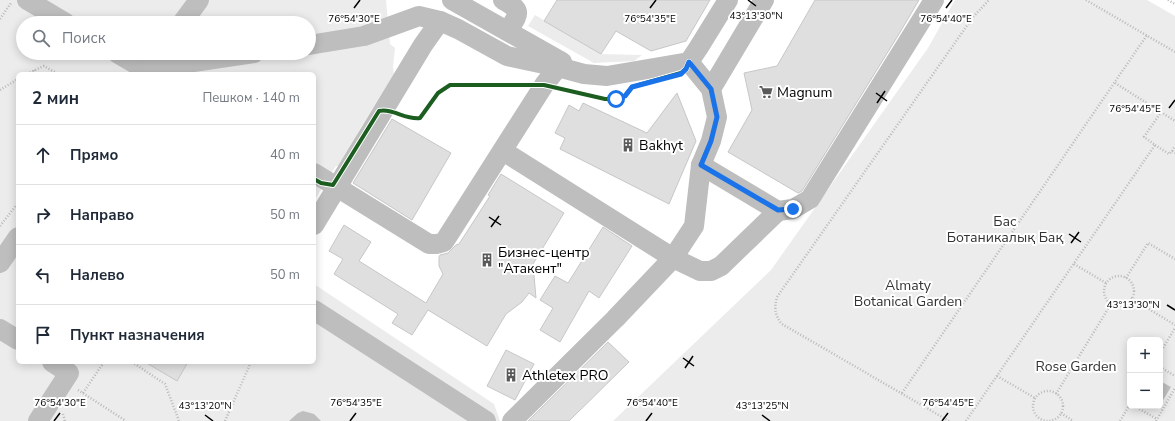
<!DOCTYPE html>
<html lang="ru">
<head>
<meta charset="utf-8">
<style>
	body { margin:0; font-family:"Nunito Sans",sans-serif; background:#f2f2f3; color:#1f2937 }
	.controls { position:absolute; right:12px; bottom:12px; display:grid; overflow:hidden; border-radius:6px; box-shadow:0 2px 10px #0003 }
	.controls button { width:36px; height:36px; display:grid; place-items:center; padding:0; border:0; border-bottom:1px solid #e0e1e3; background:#fff; color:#1f2937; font:20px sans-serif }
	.stop { position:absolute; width:12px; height:12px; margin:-9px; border:3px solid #1a73e8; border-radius:50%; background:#fff }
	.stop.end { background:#1a73e8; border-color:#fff; box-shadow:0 1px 4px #0008 }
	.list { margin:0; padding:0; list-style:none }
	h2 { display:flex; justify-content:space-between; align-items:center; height:52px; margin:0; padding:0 16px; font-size:17px }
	h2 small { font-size:13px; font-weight:400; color:#747a83 }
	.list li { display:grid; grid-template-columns:26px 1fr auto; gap:12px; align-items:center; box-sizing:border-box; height:60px; padding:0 16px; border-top:1px solid #e0e1e3 }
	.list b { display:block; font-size:15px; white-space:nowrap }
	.list em { font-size:13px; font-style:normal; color:#747a83 }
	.icon { flex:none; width:22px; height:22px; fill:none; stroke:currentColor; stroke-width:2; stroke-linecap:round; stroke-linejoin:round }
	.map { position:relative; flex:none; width:1175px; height:421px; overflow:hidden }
	.search { position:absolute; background:#fff; box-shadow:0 2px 10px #0003; left:16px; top:16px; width:300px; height:44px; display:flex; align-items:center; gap:10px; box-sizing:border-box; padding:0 14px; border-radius:22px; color:#747a83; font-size:15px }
	.panel { position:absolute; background:#fff; box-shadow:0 2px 10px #0003; left:16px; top:72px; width:300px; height:292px; border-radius:6px }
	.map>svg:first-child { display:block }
</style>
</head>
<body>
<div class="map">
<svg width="1175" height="421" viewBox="0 0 1175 421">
	<rect width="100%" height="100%" fill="#fff"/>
	<g fill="#ececec" fill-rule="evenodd">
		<path d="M 0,0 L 386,0 L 390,44 L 395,48 L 393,67 L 394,74 L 361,127 L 340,166 L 336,166 L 314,201 L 314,74 L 18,74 L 18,362 L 314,362 L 314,284 L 494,404 L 500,421 L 0,421 ZM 23,23 L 309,23 L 309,53 L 23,53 Z"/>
		<path d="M 955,0 L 1147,0 L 1175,16 L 1175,421 L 613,421 L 771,270 L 928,48 ZM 1130,340 L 1160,340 L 1160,406 L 1130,406 Z"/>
		<polygon points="535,15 601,54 642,55 634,61 594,63 528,26"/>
	</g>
	<g fill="#bfbfbf">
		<polygon points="1160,381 1171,387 1160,405"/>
		<polygon points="303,411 314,414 321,421 289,421 298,413"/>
	</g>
	<g fill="#dfdfdf" stroke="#c7c7c7">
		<polygon points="557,0 710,0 686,41 651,51 616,31 601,54 544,21"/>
		<polygon points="815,0 919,0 899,34 802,191 798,193 728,152 752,110 744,73 777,66"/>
		<polygon points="677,93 696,141 669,204 560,149 565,138 555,133 569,105 579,111 583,103 647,133"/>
		<polygon points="392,119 451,153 412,220 353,183"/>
		<polygon points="501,174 564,213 533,264 536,298 529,293 522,302 506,314 487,346 428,310 412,335 392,323 398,314 334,274 343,259 329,251 344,225 371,242 359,261 426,303 443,274 439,266 439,257 440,255 448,253 456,245 459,244 490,196 488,195"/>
		<polygon points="603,227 632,246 599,298 589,291 560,342 540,330 553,308 540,300 555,276 568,283"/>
		<polygon points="608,342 629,362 569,421 528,421"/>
		<polygon points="506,350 534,364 515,400 487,386"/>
		<polygon points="145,362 188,362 177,381"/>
	</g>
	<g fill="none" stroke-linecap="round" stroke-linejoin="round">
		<g stroke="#b9b9b9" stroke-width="2.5" stroke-dasharray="1 2" stroke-linecap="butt">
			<polyline points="1086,0 1175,52"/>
			<polyline points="1168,0 1175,4"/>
			<polyline points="0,19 11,3"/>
			<polyline points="34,70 36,74"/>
			<polyline points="27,74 44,66 58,74"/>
			<polyline points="1115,83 1161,112"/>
			<polyline points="0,90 18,79"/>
			<polyline points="1155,145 1169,154 1172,151 1175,153"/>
			<polyline points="1172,151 1175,146"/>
			<polyline points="0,226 18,203"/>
			<polyline points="1074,264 1106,283"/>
			<circle cx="1119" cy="291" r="15"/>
			<polyline points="1126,278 1148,243 1175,259"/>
			<polyline points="1131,298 1175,325"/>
			<polyline points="1160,353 1175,328"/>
			<polyline points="132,362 165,384 179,421"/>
			<polyline points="1160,367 1175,376"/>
			<polyline points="997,376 1035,398"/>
			<polyline points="78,390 126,421"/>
			<circle cx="1048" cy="406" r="15"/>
			<polyline points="83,393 104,362"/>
			<polyline points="902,393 1147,35"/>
			<polyline points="1056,394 1111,304"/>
			<polyline points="1134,406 1157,419"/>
			<polyline points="1061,413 1073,421"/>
			<polyline points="63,414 65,421"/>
			<polyline points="225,421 251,362"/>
			<path d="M 949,421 L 782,324 C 775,316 774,308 777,297 L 973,17 L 989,0"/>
			<polyline points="966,421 1155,145 1144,137 1161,112 1175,121"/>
			<polyline points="1120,421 1130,404"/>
			<polyline points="1156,421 1175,388"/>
		</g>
		<g stroke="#bebebe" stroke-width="20">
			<polyline points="27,0 66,23"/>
			<polyline points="452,0 562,62"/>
			<path d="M 503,0 C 523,11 519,13 508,31"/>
			<polyline points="182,23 199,0"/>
			<polyline points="309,45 364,36 419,16 440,21 458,29 507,56 558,67 584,74 607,76 689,62 699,47 728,0"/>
			<polyline points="117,53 153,74"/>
			<polyline points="146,69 254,53"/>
			<polyline points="711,89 764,0"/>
			<polyline points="503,151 673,258 700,271 711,271 721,266 778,211"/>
			<polyline points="701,165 778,211 793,209 810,199 934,0"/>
			<polyline points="314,173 429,244 437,244 444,242 544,85 558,67"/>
			<polyline points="314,225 423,45 440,21"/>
			<polyline points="0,263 18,237"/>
			<polyline points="314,310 486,421"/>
			<polyline points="0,329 18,340"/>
			<polyline points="38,421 69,373 52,362"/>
			<polyline points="512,421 615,319 673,258 694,226 701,165 711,141 717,117 711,89 689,62"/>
		</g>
		<g stroke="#fff" stroke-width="6">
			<path id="cycleway" d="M 314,179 L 321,183 L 333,185 L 379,111 C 393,108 405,120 420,118 L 438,93 L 450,85 L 544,85 L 605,99 L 617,99 L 625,96 L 632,87 L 681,73 L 686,69 L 689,62"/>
		</g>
		<use href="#cycleway" stroke="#1b5e20" stroke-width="4"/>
	</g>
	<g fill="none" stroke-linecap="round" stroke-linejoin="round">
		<polyline stroke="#1a73e8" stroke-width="5" points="616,99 625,96 632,87 681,74 686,69 689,62 711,89 717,117 711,141 701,165 778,210 793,209"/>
	</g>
	<path fill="none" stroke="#000" stroke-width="1.5" d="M 748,0 L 756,6M 354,8 L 360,0M 650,8 L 656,0M 946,8 L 952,0M 876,93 L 887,101M 877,103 L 885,91M 1169,108 L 1175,100M 489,217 L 501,225M 491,227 L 499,216M 1069,234 L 1081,242M 1071,243 L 1079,232M 1167,305 L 1175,310M 683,358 L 694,366M 685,368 L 693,356M 205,415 L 213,421M 762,415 L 770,421M 54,421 L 60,413M 350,421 L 356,413M 646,421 L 652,413M 942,421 L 948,413"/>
	<defs>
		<g id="supermarket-bare" transform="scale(1.08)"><path d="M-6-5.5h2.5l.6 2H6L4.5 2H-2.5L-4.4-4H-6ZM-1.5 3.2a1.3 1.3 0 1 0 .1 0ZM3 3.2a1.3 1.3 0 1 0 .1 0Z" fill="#595959" stroke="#fff" stroke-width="2.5" paint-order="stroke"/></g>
		<g id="building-bare" transform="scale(1.08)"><path d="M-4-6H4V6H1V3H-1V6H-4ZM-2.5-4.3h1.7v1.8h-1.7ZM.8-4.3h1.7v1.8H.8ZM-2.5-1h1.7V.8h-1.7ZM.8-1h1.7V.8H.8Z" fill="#595959" stroke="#fff" stroke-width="2.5" paint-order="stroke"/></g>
	</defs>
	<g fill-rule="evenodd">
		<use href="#supermarket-bare" x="766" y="92"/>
		<use href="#building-bare" x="628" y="145"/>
		<use href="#building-bare" x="487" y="260"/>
		<use href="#building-bare" x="511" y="375"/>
	</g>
	<g text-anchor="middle" stroke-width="4" stroke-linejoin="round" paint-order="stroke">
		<g font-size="14" fill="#000" stroke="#fff" text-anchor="start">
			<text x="777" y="97">Magnum</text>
			<text x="639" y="150">Bakhyt</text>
			<text x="498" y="257">Бизнес-центр<tspan x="498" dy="16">"Атакент"</tspan></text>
			<text x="522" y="380">Athletex PRO</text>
		</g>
		<g font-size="14" fill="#333" stroke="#fff">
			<text x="1005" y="226">Бас<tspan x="1005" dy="16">Ботаникалық Бақ</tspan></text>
			<text x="908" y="290">Almaty<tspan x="908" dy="16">Botanical Garden</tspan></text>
			<text x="1076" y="371">Rose Garden</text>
		</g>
	</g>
	<g font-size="10" text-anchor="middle" fill="#000" stroke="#fff" stroke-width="4" stroke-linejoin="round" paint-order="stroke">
		<text x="756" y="19">43°13'30"N</text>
		<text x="354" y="22">76°54'30"E</text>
		<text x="650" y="22">76°54'35"E</text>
		<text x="946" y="22">76°54'40"E</text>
		<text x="1135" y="112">76°54'45"E</text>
		<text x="1133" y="308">43°13'30"N</text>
		<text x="60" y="406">76°54'30"E</text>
		<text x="356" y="406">76°54'35"E</text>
		<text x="652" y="406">76°54'40"E</text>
		<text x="948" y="406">76°54'45"E</text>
		<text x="205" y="409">43°13'20"N</text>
		<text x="762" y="409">43°13'25"N</text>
	</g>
</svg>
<div class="controls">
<button>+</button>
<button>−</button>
</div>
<div class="stop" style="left:616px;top:99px"></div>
<div class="stop end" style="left:793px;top:209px"></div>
<div class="search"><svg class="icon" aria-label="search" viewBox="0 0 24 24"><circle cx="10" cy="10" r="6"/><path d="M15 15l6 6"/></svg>Поиск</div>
<section class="panel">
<h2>2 мин<small>Пешком · 140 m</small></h2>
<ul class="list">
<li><svg class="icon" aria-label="ahead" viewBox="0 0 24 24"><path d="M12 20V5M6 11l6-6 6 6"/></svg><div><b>Прямо</b></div><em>40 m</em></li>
<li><svg class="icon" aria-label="right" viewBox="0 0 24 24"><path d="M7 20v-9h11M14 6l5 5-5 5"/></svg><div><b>Направо</b></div><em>50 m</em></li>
<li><svg class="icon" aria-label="left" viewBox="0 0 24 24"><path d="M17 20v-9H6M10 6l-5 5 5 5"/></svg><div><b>Налево</b></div><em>50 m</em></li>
<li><svg class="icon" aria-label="arrive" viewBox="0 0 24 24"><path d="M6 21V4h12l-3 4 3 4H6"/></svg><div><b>Пункт назначения</b></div></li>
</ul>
</section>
</div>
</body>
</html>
